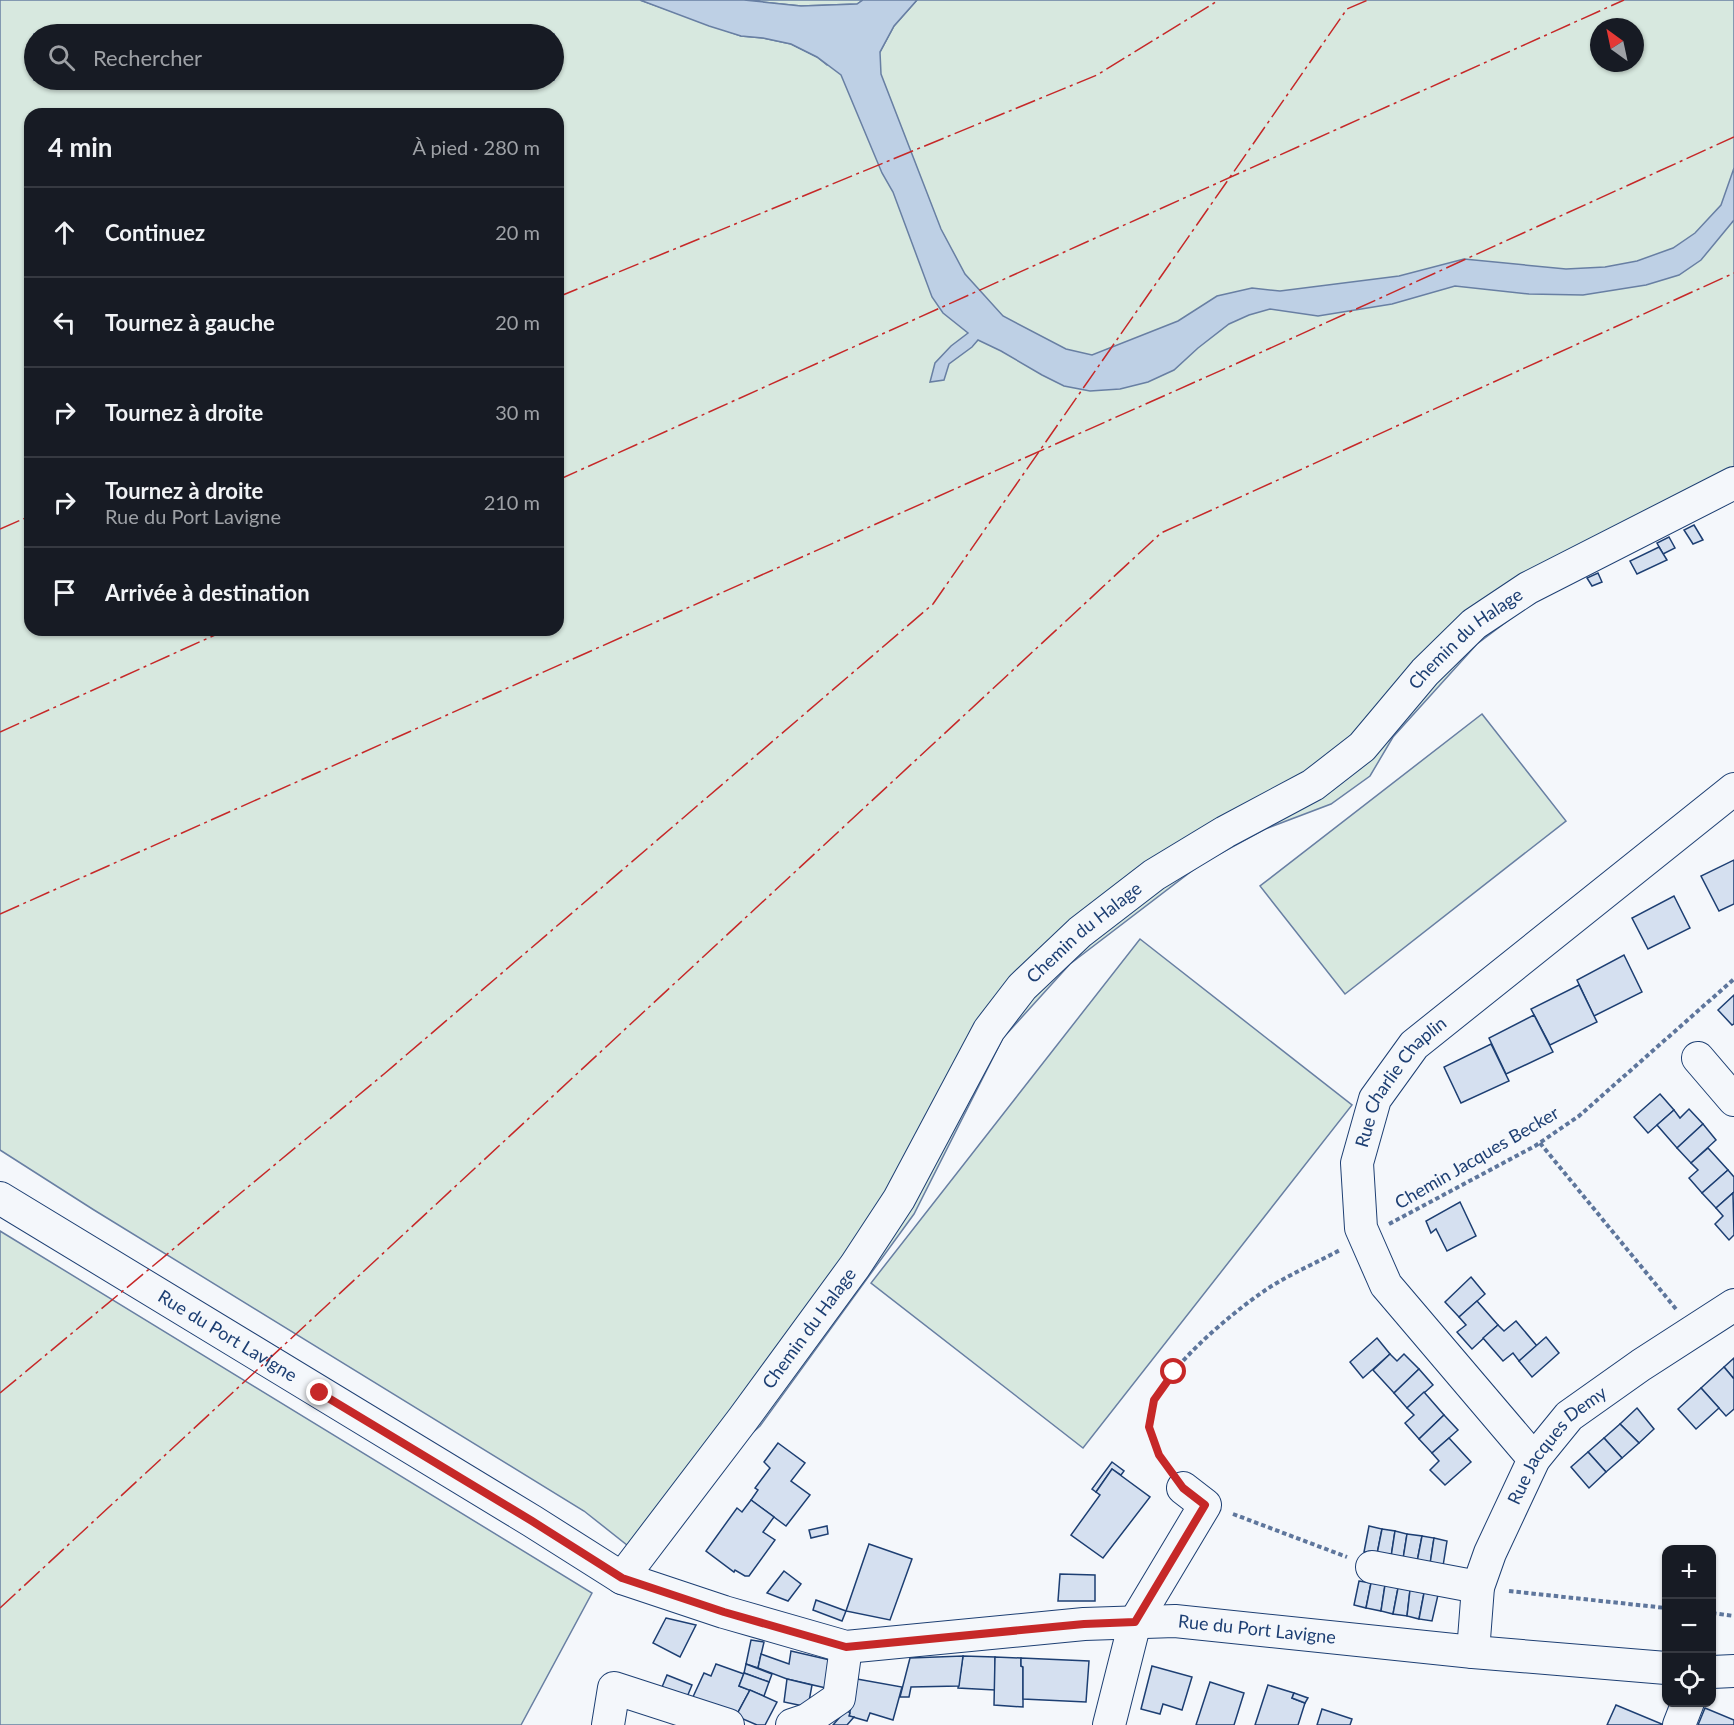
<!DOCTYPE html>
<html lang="fr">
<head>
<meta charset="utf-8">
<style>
	body { margin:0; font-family:Lato,sans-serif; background:#242831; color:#f1f3f6 }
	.controls { position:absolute; right:18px; bottom:18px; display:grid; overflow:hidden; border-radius:12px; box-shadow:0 2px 4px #0004 }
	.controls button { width:54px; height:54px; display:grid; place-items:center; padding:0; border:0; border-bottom:2px solid #363941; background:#171b24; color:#f1f3f6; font:30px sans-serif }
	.compass { position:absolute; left:1590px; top:18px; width:54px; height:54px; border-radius:50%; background:#171b24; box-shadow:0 2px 4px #0004; rotate:327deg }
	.stop { position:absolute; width:18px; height:18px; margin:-14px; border:4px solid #c62828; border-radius:50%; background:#fff }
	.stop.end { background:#c62828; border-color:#fff; box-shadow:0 2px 6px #0008 }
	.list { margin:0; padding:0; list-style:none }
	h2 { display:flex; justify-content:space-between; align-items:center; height:78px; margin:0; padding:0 24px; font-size:26px }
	h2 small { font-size:20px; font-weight:400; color:#9ea1a6 }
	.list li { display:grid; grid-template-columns:39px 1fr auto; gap:18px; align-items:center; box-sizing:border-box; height:90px; padding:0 24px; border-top:2px solid #363941 }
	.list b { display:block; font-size:22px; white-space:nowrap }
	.list p { margin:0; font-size:20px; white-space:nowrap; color:#9ea1a6 }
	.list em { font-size:20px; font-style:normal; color:#9ea1a6 }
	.icon { flex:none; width:33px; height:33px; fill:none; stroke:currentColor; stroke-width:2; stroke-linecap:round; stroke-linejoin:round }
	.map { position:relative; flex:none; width:1734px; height:1725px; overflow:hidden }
	.search { position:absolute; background:#171b24; box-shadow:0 2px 4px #0004; left:24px; top:24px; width:540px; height:66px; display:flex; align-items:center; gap:15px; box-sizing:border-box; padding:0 21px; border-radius:33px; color:#9ea1a6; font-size:22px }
	.panel { position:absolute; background:#171b24; box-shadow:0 2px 4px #0004; left:24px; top:108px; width:540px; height:528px; border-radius:18px }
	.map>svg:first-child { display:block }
</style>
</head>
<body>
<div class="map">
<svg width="1734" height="1725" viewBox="0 0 1734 1725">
	<rect width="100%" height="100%" fill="#f4f7fb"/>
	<g fill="#d7e8df" stroke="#687fa3" stroke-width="1.5" fill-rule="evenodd">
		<path d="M 0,0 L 640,0 L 741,36 L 763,38 L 791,44 L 817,57 L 827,65 L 880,52 L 894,26 L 917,0 L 1734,0 L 1734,501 L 1534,601 L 1477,644 L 1393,737 L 1370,776 L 1331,804 L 1265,829 L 1201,864 L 1070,964 L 1003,1038 L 914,1214 L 760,1426 L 627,1545 L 584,1511 L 94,1210 L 0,1150 ZM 1599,27 L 1635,27 L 1635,63 L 1599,63 ZM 34,34 L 554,34 L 554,80 L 34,80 ZM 30,114 L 558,114 L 558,630 L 30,630 Z"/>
		<polygon points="744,0 863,0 857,4 801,6"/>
		<polygon points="1482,714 1566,821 1345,994 1260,886"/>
		<polygon points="1140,939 1352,1105 1083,1448 871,1283"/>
		<polygon points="0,1231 592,1593 521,1725 0,1725"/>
	</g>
	<polygon fill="#bed0e5" stroke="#687fa3" stroke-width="1.5" points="640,0 744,0 801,6 857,4 863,0 917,0 894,26 880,52 881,74 941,229 965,274 1003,316 1066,349 1092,355 1178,321 1217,296 1252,288 1280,291 1399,276 1464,259 1566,269 1605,267 1637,261 1673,248 1695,233 1721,205 1734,168 1734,220 1701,260 1679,275 1646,285 1583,295 1529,294 1455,286 1392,304 1318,316 1270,309 1249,315 1229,324 1198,348 1174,370 1148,382 1120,389 1090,391 1064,386 1042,375 1001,351 978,340 972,347 949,364 944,380 930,382 935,363 951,346 968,333 943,313 932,297 893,192 882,173 841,75 817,57 791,44 763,38 741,36 709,26"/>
	<g fill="#d5e0f0" stroke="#1d3f73" stroke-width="1.5">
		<polygon points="1694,525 1703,540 1693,544 1684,530"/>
		<polygon points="1669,537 1675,548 1663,554 1657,543"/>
		<polygon points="1659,547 1667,560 1637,574 1630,561"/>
		<polygon points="1598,573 1602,582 1592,586 1587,578"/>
		<polygon points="1734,860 1734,904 1719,911 1701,876"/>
		<polygon points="1674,896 1690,928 1648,949 1632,918"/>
		<polygon points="1624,955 1642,992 1594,1016 1577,980"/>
		<polygon points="1579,985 1597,1022 1550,1045 1531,1009"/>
		<polygon points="1734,995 1734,1024 1732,1025 1718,1010"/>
		<polygon points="1534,1015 1553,1052 1506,1074 1489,1038"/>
		<polygon points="1491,1044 1509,1081 1461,1103 1444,1067"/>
		<polygon points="1660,1094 1674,1110 1648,1133 1634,1117"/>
		<polygon points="1689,1109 1703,1124 1677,1148 1657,1125 1674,1110 1680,1118"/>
		<polygon points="1703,1124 1716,1140 1691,1163 1677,1148"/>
		<polygon points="1708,1148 1728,1170 1702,1193 1689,1178 1698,1170 1691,1163"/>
		<polygon points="1728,1170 1734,1177 1734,1192 1716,1208 1702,1193"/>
		<polygon points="1733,1193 1734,1235 1729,1240 1715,1224 1723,1216 1716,1208"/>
		<polygon points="1460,1202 1476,1236 1447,1251 1436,1229 1431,1233 1426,1221"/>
		<polygon points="1471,1277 1485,1294 1459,1317 1445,1302"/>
		<polygon points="1477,1301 1498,1325 1472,1349 1457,1332 1466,1325 1459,1317"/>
		<polygon points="1516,1321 1537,1346 1519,1361 1513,1353 1503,1361 1483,1338 1498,1325 1504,1331"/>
		<polygon points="1546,1337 1559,1353 1532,1377 1519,1361"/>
		<polygon points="1377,1338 1390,1354 1363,1378 1350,1362"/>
		<polygon points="1390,1354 1397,1361 1404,1354 1419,1369 1394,1393 1373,1370"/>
		<polygon points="1734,1358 1734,1379 1724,1367"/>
		<polygon points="1724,1367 1734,1379 1734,1409 1726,1416 1701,1388"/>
		<polygon points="1419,1369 1433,1385 1407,1408 1394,1393"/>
		<polygon points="1701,1388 1719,1408 1696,1429 1678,1409"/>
		<polygon points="1424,1392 1444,1415 1419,1439 1405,1423 1414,1415 1407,1408"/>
		<polygon points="1637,1408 1654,1429 1639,1443 1620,1424"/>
		<polygon points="1444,1415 1458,1430 1432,1453 1419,1439"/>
		<polygon points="1620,1424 1639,1443 1622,1458 1604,1438"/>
		<polygon points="1449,1438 1471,1462 1445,1485 1430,1470 1439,1461 1432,1453"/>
		<polygon points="1604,1438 1622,1458 1606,1472 1588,1452"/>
		<polygon points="778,1443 805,1463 791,1481 810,1495 786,1526 751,1500 758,1490 755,1488 770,1468 764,1462"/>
		<polygon points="1588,1452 1606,1472 1589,1488 1571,1467"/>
		<polygon points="1112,1462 1124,1471 1121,1475 1112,1469 1096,1492 1092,1489"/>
		<polygon points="1112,1469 1150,1497 1103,1558 1071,1535 1100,1495 1096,1492"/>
		<polygon points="751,1500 774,1517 763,1532 775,1540 749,1576 745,1576 735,1570 734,1572 706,1551 737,1508 742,1512"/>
		<polygon points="827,1526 828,1534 811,1538 809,1530"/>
		<polygon points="1369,1526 1382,1529 1377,1554 1364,1552"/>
		<polygon points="1382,1529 1395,1531 1391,1557 1377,1554"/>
		<polygon points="1395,1531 1407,1534 1403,1559 1391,1557"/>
		<polygon points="1407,1534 1422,1536 1417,1562 1403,1559"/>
		<polygon points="1422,1536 1434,1538 1430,1564 1417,1562"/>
		<polygon points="1434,1538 1447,1541 1443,1566 1430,1564"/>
		<polygon points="869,1544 912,1559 890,1620 846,1611"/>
		<polygon points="784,1571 801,1584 788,1601 767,1593"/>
		<polygon points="1060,1574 1095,1575 1095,1601 1058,1601"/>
		<polygon points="1359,1581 1371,1583 1366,1608 1354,1605"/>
		<polygon points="1371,1583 1385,1585 1381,1611 1366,1608"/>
		<polygon points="1385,1585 1398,1588 1393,1614 1381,1611"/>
		<polygon points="1398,1588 1410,1590 1407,1616 1393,1614"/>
		<polygon points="1410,1590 1424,1593 1419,1619 1407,1616"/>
		<polygon points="1424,1593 1438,1595 1432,1621 1419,1619"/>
		<polygon points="816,1600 846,1611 842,1621 813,1610"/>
		<polygon points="666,1618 696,1625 680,1657 653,1643"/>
		<polygon points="751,1640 764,1642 758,1668 746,1664"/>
		<polygon points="791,1651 830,1660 826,1688 787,1679 758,1668 761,1654 789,1664"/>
		<polygon points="963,1656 995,1657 995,1690 958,1688"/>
		<polygon points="963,1656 959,1686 911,1687 909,1697 900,1697 910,1658"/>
		<polygon points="995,1657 1021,1658 1021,1666 1023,1667 1023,1707 994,1705"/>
		<polygon points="1021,1658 1089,1661 1086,1702 1023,1699 1023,1667 1021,1666"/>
		<polygon points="716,1664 744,1674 739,1686 750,1690 736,1716 692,1699 704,1673 711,1676"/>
		<polygon points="746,1664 772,1674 769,1682 744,1673"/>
		<polygon points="1152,1666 1192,1677 1182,1710 1163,1704 1160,1714 1141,1709"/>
		<polygon points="744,1673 769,1682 764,1696 739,1686"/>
		<polygon points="667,1675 692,1685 687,1697 662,1687"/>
		<polygon points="787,1679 812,1685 808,1707 784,1702"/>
		<polygon points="857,1679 902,1687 893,1720 870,1713 867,1721 849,1716"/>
		<polygon points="1210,1682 1244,1693 1234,1725 1196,1725"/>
		<polygon points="1268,1685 1294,1693 1292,1698 1305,1703 1298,1725 1255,1725"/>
		<polygon points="750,1690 777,1702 765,1725 757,1725 736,1716"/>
		<polygon points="1294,1693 1308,1698 1305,1703 1292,1698"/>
		<polygon points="1616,1705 1664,1725 1607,1725"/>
		<polygon points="1705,1708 1734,1720 1734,1725 1698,1725"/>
		<polygon points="1322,1709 1352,1719 1350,1725 1317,1725"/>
		<polygon points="846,1710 850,1713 849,1716 854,1717 847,1725 833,1725"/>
	</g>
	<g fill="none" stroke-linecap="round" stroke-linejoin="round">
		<g stroke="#1d3f73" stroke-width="34">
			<g id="minor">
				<polyline points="1698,1058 1734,1100"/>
				<path id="s1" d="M 0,1198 L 532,1521 L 622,1578 L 724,1612 L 846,1647 L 1084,1624 L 1175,1621 L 1473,1652 L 1666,1668"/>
				<path id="s2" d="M 1534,1459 L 1386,1285 L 1361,1228 L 1357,1163 L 1375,1099 L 1414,1045 L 1734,789"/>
				<polyline points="1372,1567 1478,1587"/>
				<path id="s3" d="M 622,1578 L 743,1419 L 855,1266 L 899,1199 L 989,1030 L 1022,987 L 1080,932 L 1154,875 L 1225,832 L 1313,785 L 1362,747 L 1425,672 L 1474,624 L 1528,588 L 1734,483"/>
				<path id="s4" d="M 1473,1652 L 1478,1587 L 1490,1553 L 1534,1459 L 1569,1416 L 1641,1365 L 1734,1305"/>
				<polyline points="1712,1672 1734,1671"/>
				<polyline points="608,1725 614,1688 728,1725"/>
				<polyline points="792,1725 807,1720 839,1698 846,1647"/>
				<polyline points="1109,1725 1135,1622 1205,1505 1183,1488"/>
				<polyline points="1679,1725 1688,1702"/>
			</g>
		</g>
		<g stroke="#5e769c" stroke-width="4" stroke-dasharray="4.5 3" stroke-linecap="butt">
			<polyline points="1540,1143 1676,1309"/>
			<polyline points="1389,1224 1535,1146 1579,1116 1734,979"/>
			<path d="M 1167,1466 C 1159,1455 1151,1442 1149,1429 C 1142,1384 1233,1312 1267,1289 C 1290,1274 1316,1263 1340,1250"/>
			<polyline points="1233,1514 1347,1557"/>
			<polyline points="1509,1591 1666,1608"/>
			<polyline points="1712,1613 1734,1616"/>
		</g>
		<use href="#minor" stroke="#f4f7fb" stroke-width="32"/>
		<g stroke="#c62828" stroke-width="1.5" stroke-dasharray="21 4.5 3 4.5" stroke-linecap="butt">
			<polyline points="558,297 1097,75 1219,0"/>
			<polyline points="558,480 1624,0"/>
			<polyline points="0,529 30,516"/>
			<polyline points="0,732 226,630"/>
			<polyline points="0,914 1231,366 1734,137"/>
			<polyline points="0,1393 384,1074 933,604 1347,9 1368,0"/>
			<polyline points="0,1608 1161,533 1734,273"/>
		</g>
	</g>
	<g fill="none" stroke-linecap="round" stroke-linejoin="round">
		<polyline stroke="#c62828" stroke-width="8" points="320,1393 532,1521 622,1578 724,1612 846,1647 1084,1624 1135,1622 1205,1505 1183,1488 1159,1455 1149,1427 1154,1400 1174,1372"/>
	</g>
	<g text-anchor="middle" stroke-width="4.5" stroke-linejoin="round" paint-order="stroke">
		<g font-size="18" fill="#1d3f73" stroke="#f4f7fb">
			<text dy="6" stroke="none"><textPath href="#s3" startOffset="1284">Chemin du Halage</textPath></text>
			<text dy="6" stroke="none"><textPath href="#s3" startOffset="798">Chemin du Halage</textPath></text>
			<text dy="6" stroke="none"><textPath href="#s2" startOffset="450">Rue Charlie Chaplin</textPath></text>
			<text transform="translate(1477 1158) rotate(-30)" y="6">Chemin Jacques Becker</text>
			<text dy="6" stroke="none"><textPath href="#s3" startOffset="312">Chemin du Halage</textPath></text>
			<text dy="6" stroke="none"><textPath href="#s1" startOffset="266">Rue du Port Lavigne</textPath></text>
			<text dy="6" stroke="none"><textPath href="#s4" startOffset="230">Rue Jacques Demy</textPath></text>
			<text dy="6" stroke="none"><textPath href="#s1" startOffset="1376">Rue du Port Lavigne</textPath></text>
		</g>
	</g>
</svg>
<div class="controls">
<button>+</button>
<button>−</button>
<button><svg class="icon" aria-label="locate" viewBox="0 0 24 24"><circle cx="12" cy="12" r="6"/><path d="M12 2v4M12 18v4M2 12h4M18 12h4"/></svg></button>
</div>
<svg class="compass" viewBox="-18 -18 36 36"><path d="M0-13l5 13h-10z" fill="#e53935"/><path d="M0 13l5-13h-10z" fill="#9ea1a6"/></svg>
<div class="stop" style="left:1174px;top:1372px"></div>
<div class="stop end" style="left:320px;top:1393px"></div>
<div class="search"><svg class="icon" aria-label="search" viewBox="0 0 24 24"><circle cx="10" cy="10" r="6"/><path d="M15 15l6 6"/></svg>Rechercher</div>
<section class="panel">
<h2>4 min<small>À pied · 280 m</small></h2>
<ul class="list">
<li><svg class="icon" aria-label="ahead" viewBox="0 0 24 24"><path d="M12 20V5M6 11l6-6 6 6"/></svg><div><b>Continuez</b></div><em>20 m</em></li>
<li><svg class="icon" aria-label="left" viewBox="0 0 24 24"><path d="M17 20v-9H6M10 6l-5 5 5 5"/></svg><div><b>Tournez à gauche</b></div><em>20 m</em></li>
<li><svg class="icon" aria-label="right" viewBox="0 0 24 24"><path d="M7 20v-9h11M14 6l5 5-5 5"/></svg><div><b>Tournez à droite</b></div><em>30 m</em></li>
<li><svg class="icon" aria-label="right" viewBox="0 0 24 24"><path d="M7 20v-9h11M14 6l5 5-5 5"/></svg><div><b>Tournez à droite</b><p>Rue du Port Lavigne</p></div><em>210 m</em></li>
<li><svg class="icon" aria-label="arrive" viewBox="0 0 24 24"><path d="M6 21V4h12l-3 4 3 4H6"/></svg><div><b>Arrivée à destination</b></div></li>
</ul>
</section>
</div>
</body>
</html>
